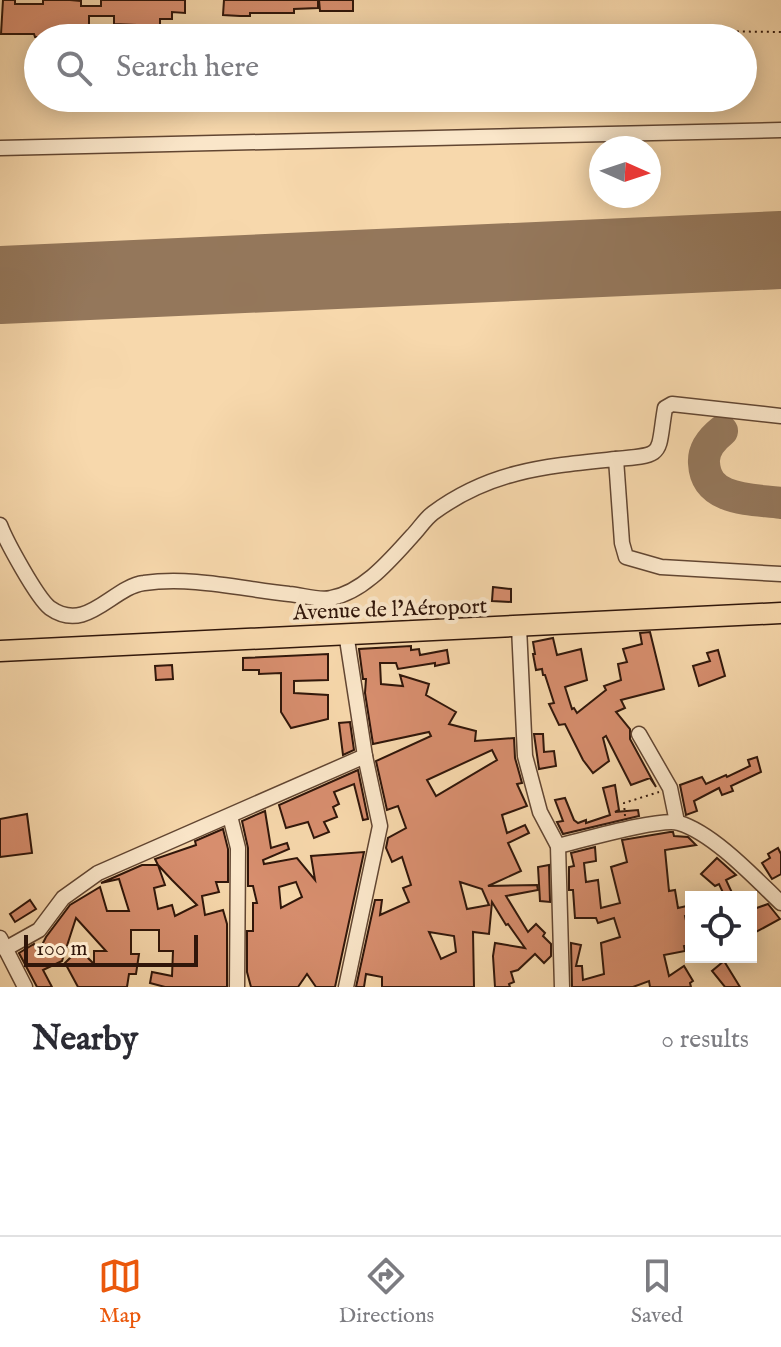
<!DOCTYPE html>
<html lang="en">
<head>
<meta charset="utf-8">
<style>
	body { margin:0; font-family:"IM FELL English",serif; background:#f7f7f7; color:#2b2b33 }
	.controls { position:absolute; right:24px; bottom:24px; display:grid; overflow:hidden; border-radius:0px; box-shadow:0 4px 20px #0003 }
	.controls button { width:72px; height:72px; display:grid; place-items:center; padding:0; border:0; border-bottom:2px solid #e1e1e2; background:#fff; color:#2b2b33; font:40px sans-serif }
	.compass { position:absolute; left:589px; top:136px; width:72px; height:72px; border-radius:50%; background:#fff; box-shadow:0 4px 20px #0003; rotate:93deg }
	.scale { position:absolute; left:24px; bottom:20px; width:174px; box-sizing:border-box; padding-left:8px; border:4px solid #30160a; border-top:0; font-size:22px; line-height:28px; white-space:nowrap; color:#30160a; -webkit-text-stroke:6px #fae6c9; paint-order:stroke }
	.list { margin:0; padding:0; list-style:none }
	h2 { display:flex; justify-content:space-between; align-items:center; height:104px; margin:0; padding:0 32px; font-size:34px }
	h2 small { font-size:26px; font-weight:400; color:#7c7c81 }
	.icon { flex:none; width:44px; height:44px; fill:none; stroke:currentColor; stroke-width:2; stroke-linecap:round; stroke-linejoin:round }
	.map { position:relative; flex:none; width:781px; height:987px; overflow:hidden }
	.search { position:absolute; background:#fff; box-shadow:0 4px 20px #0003; left:24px; right:24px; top:24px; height:88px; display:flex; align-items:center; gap:20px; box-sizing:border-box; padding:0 28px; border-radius:44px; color:#7c7c81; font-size:30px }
	.sheet { height:248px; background:#fff }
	nav { display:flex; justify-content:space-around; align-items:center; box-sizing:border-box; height:112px; border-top:2px solid #e1e1e2; background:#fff; font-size:22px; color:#7c7c81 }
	nav a { display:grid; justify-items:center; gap:4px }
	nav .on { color:#ea580c }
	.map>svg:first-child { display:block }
</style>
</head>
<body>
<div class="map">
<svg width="781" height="987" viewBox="0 0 781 987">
	<rect width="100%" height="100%" fill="#f7d8ac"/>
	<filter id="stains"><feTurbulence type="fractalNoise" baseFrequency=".0025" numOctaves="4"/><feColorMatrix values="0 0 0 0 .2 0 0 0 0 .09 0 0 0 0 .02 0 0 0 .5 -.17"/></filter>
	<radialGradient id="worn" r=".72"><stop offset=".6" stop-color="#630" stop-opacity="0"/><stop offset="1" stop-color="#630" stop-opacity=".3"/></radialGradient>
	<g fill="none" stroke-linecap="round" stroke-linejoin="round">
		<path stroke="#94775b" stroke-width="32" d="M 722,431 C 712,439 703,449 704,463 C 706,502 753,499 781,503"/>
		<polyline stroke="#94775b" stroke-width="78" points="0,285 781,250"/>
	</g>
	<g fill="#d78e6e" stroke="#30160a" stroke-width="2" fill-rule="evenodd">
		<polygon points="3,0 15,0 15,4 43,4 43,0 70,0 81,1 81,6 101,6 101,0 185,0 185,13 172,12 172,19 160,19 160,26 114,24 114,16 89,16 89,26 58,28 58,30 52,30 52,37 35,37 34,34 1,34"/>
		<polygon points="224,0 318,0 318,8 294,9 294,13 250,13 250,16 240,16 223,15"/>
		<polygon points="319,0 353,0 353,11 320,11"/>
		<polygon points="493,587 511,589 511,602 492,601"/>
		<polygon points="650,632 664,689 621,700 625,708 616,712 630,729 630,739 656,787 650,778 631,785 606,736 603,738 609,761 593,773 583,760 565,724 559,725 549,704 554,703 545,675 543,675 542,669 536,670 533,654 535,654 533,642 553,638 557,655 581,649 587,680 565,687 572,709 574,708 577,713 606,690 604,686 621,680 618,664 627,662 623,649 642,644 640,633"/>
		<path d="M 411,646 L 411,650 L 419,649 L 420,655 L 447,650 L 449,663 L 435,666 L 435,663 L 398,669 L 396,663 L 380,663 L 381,684 L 403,686 L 400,675 L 429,684 L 426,695 L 456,712 L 449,724 L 476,731 L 475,741 L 514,738 L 515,758 L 522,783 L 517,784 L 527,806 L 502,815 L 507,833 L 525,825 L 529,833 L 508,843 L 521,871 L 488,886 L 537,885 L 538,890 L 506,896 L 528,932 L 536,924 L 545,933 L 543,936 L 551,944 L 551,956 L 544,963 L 535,954 L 518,970 L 511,972 L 514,982 L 509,984 L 510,987 L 495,987 L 493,956 L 495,943 L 525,948 L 508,924 L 506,925 L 492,902 L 489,934 L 473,932 L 474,987 L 382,987 L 382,977 L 366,974 L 364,987 L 356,987 L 375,900 L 382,900 L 380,915 L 409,902 L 403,888 L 411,885 L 402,857 L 392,862 L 386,848 L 388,838 L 406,828 L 398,806 L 387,810 L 376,761 L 431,736 L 429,732 L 373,744 L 365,693 L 366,679 L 363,679 L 359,649 ZM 492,750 L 497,760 L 436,796 L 427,780 ZM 460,882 L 482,889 L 489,905 L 467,909 ZM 429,932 L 454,936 L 456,952 L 441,959 Z"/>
		<polygon points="718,650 725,676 699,686 693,666 710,661 707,653"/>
		<polygon points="328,654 328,680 294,681 294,693 328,695 328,719 291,728 281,712 281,673 259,674 259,670 243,670 243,658"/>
		<polygon points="172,665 173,679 156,680 155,666"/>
		<polygon points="350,722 354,750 343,755 339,723"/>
		<polygon points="534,734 543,734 544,752 554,751 556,766 539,769"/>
		<polygon points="757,757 761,772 731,786 733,791 722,795 719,788 694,801 697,811 686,815 680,785 702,777 706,784 726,775 727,777 750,766 748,760"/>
		<polygon points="358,770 368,819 363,820 354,784 334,792 339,804 333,807 337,817 324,822 329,832 314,838 308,822 286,828 279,805"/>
		<polygon points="615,785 619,810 615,812 638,810 639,816 563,834 557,822 563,821 555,800 565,798 574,820 578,823 586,820 586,823 610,815 603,788"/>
		<path d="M 265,811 L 271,848 L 287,843 L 289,849 L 263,860 L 264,864 L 297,858 L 315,880 L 311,856 L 364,852 L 335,987 L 316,987 L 307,974 L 298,987 L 251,987 L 247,972 L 247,931 L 253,931 L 253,903 L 257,903 L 253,886 L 248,886 L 248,848 L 242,821 ZM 296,882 L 302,897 L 281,908 L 279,887 Z"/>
		<polygon points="27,814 32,853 0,857 0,819"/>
		<path d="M 223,829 L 228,849 L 228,882 L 216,882 L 219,892 L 202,896 L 205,915 L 223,910 L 227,924 L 227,987 L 165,987 L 150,983 L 152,972 L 172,976 L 173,951 L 159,951 L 159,930 L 131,930 L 131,954 L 139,954 L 136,974 L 129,974 L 127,987 L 78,987 L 65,963 L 79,949 L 94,964 L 94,951 L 106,951 L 76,918 L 62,961 L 43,970 L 52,987 L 37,987 L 19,953 L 34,944 L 38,953 L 46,937 L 70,905 L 100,887 L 107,911 L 129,911 L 119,879 L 101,883 L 142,865 L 158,865 L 155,859 L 196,845 L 195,841 ZM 158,865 L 172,880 L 197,905 L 175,916 L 172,905 L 158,909 L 154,888 L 165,885 Z"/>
		<polygon points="670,832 673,832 674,836 688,837 696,845 665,850 669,891 675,890 678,908 691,905 691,914 685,916 691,945 684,946 685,951 664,955 669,976 684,966 693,981 690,983 691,987 650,987 649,981 633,987 572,987 571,943 581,945 576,966 582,966 583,980 604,974 601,943 620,937 614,918 598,923 596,918 575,918 573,890 569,890 569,867 574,866 571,853 595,847 596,861 584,863 586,882 598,880 601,908 620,903 611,867 627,862 622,840"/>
		<polygon points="778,848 781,854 781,874 772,879 762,863 770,858 768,854"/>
		<polygon points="717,858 736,875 726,880 734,897 725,897 719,884 715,886 701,874"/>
		<polygon points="549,865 550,902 540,901 538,867"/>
		<polygon points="30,900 36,909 15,922 10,914"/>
		<polygon points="768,904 780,919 756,932 751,922 751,910"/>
		<polygon points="724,961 740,987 725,987 712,971"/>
	</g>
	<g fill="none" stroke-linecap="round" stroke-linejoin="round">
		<g stroke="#624632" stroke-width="17">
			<g id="minor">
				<polyline points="0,148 781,130"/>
				<path d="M 616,459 C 666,455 657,455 665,408 L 672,404 L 781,416"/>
				<path d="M 0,525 C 6,541 37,598 50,608 C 87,634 112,587 144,583 C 191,576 242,589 289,594 C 302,595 319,601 331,598 C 364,592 391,559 412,536 C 419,529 425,519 433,513 C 491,470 547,466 616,459 L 622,543 L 626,557 L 661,567 L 781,574"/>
				<polyline points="519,627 525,756 540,812 558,846 562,987"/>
				<polyline points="639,734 670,788 677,822"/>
				<polyline points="230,816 238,848 237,987"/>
				<path d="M 558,846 C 580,841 661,817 679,823 C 713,833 755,878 781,903"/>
				<polyline points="0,938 25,987"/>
				<polyline points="5,949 39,930 63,898 98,873 365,756"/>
				<polyline points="346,987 380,826 365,756 346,633"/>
			</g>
		</g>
		<g stroke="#30160a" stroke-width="23">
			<polyline id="highway" points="0,651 781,613"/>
		</g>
		<g stroke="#30160a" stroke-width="2" stroke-dasharray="2 4" stroke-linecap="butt">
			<polyline points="365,38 611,30 781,32"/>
			<polyline points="625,816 624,803 659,792"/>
		</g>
		<use href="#minor" stroke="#fae6c9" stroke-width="14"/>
		<use href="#highway" stroke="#f7d8ac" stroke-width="20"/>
	</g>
	<g text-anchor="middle" stroke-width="8" stroke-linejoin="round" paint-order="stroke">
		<g font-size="22" fill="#30160a" stroke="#fae6c9">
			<text transform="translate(390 608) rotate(-2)" y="8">Avenue de l'Aéroport</text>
		</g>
	</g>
	<rect width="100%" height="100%" filter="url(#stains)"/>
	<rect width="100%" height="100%" fill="url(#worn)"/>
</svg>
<div class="controls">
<button><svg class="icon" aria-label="locate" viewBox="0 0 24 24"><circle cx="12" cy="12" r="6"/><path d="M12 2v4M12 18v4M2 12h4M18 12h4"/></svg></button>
</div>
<svg class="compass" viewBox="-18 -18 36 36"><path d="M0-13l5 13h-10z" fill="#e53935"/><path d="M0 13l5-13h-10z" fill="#7c7c81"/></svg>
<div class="scale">100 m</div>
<div class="search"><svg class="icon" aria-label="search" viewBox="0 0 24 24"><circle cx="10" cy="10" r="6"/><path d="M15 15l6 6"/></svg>Search here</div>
</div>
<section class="sheet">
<h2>Nearby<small>0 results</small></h2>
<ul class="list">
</ul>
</section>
<nav>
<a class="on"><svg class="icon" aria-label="map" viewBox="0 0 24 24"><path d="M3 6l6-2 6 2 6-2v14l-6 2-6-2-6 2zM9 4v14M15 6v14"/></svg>Map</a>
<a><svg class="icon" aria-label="directions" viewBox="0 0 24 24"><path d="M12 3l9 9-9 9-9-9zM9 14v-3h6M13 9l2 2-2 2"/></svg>Directions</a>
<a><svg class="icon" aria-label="saved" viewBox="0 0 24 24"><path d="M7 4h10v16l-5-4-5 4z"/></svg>Saved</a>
</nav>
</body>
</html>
